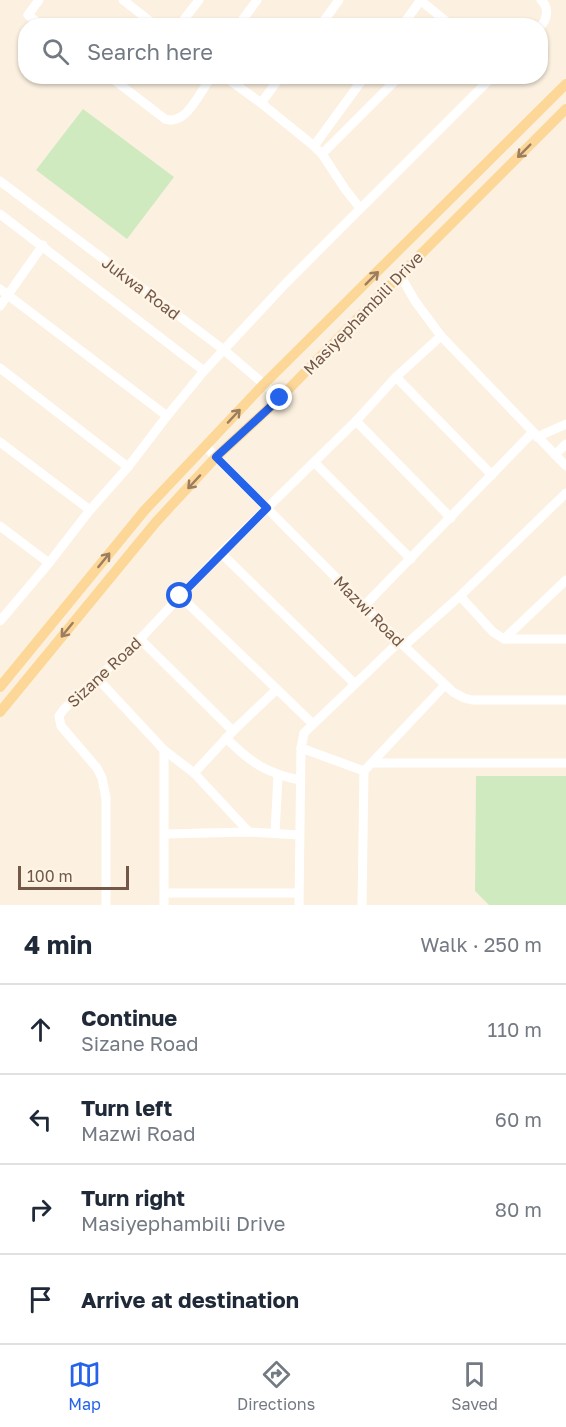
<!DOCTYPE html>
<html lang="en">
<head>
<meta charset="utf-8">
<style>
	body { margin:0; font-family:"Golos Text",sans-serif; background:#f2f2f3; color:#1f2937 }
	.scale { position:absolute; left:18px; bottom:15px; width:111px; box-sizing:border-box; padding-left:6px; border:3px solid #735747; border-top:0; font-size:16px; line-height:21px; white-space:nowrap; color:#735747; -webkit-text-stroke:4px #fff5e6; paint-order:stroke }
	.stop { position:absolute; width:18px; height:18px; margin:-14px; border:4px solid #2563eb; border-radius:50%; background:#fff }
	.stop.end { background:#2563eb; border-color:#fff; box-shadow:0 2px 6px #0008 }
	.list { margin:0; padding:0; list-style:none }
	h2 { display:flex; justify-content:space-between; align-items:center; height:78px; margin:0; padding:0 24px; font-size:26px }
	h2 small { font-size:20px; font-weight:400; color:#747a83 }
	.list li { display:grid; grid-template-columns:39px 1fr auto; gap:18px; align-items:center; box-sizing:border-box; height:90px; padding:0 24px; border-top:2px solid #e0e1e3 }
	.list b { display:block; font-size:22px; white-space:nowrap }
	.list p { margin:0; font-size:20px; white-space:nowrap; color:#747a83 }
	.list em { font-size:20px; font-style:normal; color:#747a83 }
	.icon { flex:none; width:33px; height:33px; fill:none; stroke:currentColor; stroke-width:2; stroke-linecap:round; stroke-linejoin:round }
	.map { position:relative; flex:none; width:566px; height:905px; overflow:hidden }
	.search { position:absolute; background:#fff; box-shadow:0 2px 4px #0004; left:18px; right:18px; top:18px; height:66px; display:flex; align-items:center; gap:15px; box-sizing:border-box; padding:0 21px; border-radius:24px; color:#747a83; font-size:22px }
	.sheet { height:438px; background:#fff }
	nav { display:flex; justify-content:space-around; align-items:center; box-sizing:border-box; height:84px; border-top:2px solid #e0e1e3; background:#fff; font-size:16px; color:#747a83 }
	nav a { display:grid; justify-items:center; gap:3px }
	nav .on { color:#2563eb }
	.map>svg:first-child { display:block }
</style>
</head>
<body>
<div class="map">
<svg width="566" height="905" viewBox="0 0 566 905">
	<rect width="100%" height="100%" fill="#fcf1e0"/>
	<g fill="#d0eabf">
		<polygon points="83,109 174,177 127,239 36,170"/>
		<polygon points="476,776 566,776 566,905 489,905 475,891"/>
	</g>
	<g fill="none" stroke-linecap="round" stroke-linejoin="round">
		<g stroke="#fff" stroke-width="9">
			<polyline points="39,0 28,15 42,26"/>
			<polyline points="123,0 156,26"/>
			<polyline points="420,0 452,26"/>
			<polyline points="179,26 199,0"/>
			<polyline points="238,26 257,0"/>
			<polyline points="320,26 339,0"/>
			<polyline points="402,26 420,1"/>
			<path d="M 540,27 C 548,19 549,7 541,0"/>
			<path d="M 109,76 L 165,119 C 185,126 198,96 208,82 L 210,76"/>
			<polyline points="224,76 261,103 314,146 322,154 345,189 360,208"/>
			<polyline points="261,103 281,76"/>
			<polyline points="314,146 365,76"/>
			<polyline points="322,154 400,76"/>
			<polyline points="0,181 224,350 280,398"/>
			<polyline points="0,214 204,371"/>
			<polyline points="400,275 415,301 441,336 566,466"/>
			<polyline points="0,289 167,416"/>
			<polyline points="0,306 43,245"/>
			<polyline points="0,368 128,467"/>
			<polyline points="396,377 492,475"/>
			<polyline points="356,421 451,518"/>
			<polyline points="537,437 566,424"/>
			<polyline points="0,442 90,510"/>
			<polyline points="205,446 404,646 453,692 464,698 472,700 566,700"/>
			<polyline points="555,455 566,444"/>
			<polyline points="314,462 411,559"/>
			<polyline points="0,526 49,563"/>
			<polyline points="221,553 355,684"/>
			<polyline points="180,596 313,724"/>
			<polyline points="460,596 493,632 504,639 566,639"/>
			<polyline points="364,606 533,432"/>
			<polyline points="0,621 49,563 90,510 128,467 167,416 204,371 286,283 493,76"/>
			<polyline points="140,639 233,731"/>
			<polyline points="504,639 566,580"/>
			<polyline points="404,646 460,596 566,493"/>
			<polyline points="97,678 164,750 194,773 249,832"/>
			<path d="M 226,738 C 250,762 267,774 300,780"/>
			<polyline points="301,748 364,771"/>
			<polyline points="372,763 566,763"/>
			<polyline points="194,773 233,731 277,689"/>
			<polyline points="275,833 278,776"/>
			<polyline points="165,834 249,832 299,835"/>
			<polyline points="164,893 299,893"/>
			<polyline points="106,905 106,798 102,778 97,768 61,726 59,716 64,709 140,639 221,553 356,421 396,377 441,336"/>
			<polyline points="164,905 164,750"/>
			<polyline points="299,905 301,748 304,733 400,641"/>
			<polyline points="362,905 364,771 445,685"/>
		</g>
		<g stroke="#fdd797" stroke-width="10">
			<polyline points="0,687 144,511 264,384 566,84"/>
			<polyline points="0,712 156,522 216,457 280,398 400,275 566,109"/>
		</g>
	</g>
	<defs><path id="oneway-shaft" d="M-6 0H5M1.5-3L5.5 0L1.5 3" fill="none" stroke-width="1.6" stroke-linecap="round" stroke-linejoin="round" transform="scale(1.5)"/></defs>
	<g stroke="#9c7d5f">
		<use href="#oneway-shaft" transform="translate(524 151) rotate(135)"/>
		<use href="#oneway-shaft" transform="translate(372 278) rotate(-45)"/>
		<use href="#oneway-shaft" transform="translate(234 416) rotate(-47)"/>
		<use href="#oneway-shaft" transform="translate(194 482) rotate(133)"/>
		<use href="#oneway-shaft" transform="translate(104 560) rotate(-51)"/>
		<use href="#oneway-shaft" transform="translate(67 630) rotate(129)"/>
	</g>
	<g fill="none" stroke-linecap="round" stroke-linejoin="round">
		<polyline stroke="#2563eb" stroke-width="8" points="180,596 267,508 216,457 280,398"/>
	</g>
	<g text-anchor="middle" stroke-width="4.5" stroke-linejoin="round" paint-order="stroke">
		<g font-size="16" fill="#735747" stroke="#fff5e6">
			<text transform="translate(141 288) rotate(37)" y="6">Jukwa Road</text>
			<text transform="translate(363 313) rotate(-46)" y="6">Masiyephambili Drive</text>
			<text transform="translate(369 611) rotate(45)" y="6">Mazwi Road</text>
			<text transform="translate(104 672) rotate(-43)" y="6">Sizane Road</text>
		</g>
	</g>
</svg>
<div class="scale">100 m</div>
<div class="stop" style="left:180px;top:596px"></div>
<div class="stop end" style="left:280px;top:398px"></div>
<div class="search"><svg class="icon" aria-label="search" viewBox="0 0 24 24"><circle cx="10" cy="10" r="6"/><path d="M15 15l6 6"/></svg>Search here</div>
</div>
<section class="sheet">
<h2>4 min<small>Walk · 250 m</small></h2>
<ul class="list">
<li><svg class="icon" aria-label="ahead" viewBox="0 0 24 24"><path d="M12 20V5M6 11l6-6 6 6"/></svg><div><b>Continue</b><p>Sizane Road</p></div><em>110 m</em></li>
<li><svg class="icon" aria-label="left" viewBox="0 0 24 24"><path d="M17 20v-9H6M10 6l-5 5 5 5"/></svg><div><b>Turn left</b><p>Mazwi Road</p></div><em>60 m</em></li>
<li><svg class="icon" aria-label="right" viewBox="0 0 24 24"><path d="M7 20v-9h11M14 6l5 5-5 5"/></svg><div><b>Turn right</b><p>Masiyephambili Drive</p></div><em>80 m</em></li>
<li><svg class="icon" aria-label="arrive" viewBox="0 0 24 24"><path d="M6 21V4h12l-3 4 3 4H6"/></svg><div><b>Arrive at destination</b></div></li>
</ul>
</section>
<nav>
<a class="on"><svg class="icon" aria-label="map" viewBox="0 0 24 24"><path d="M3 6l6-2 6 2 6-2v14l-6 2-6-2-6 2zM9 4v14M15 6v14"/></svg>Map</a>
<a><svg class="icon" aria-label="directions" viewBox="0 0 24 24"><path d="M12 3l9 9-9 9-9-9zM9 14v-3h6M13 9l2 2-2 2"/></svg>Directions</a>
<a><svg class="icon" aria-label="saved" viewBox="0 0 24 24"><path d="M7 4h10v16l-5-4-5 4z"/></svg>Saved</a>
</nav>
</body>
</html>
